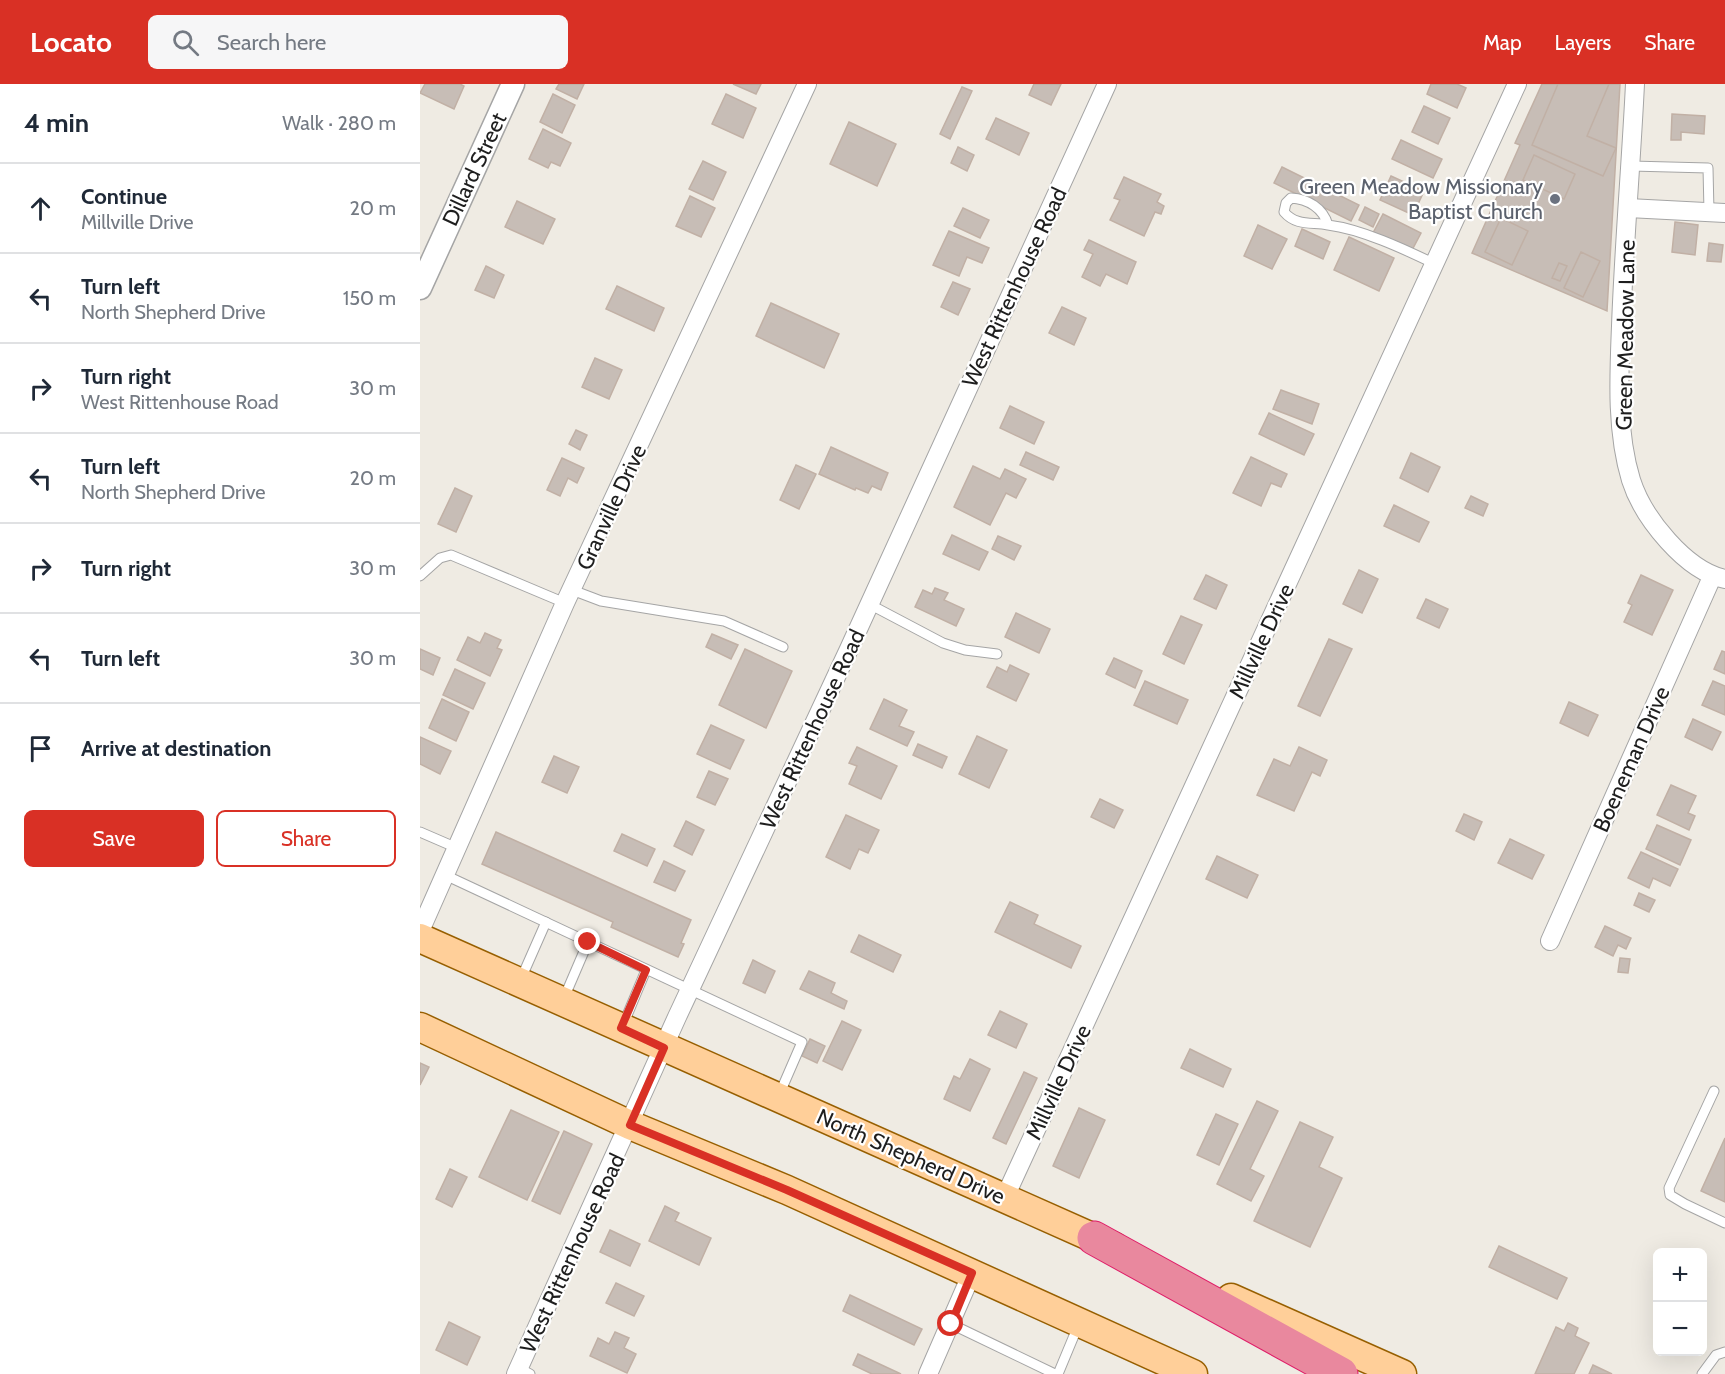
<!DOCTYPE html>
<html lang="en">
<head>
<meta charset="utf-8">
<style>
	body { margin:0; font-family:Cabin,sans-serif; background:#f6f6f7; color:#1f2937 }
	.controls { position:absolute; right:18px; bottom:18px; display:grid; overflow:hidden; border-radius:9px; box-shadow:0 6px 24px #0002 }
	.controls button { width:54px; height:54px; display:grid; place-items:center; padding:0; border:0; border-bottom:2px solid #e0e1e3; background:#fff; color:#1f2937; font:30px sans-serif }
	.stop { position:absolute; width:18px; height:18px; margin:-14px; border:4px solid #d93025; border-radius:50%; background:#fff }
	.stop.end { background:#d93025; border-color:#fff; box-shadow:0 2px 6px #0008 }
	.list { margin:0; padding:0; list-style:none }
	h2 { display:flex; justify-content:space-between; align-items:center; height:78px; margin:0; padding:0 24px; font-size:26px }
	h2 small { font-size:20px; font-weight:400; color:#747a83 }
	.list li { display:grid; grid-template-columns:39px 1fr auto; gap:18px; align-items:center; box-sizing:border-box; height:90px; padding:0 24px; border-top:2px solid #e0e1e3 }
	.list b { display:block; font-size:22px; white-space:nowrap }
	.list p { margin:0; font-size:20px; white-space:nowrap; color:#747a83 }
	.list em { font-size:20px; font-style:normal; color:#747a83 }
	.actions { display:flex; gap:12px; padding:18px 24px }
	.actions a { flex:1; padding:14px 0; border:2px solid #d93025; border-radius:9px; text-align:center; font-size:21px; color:#d93025 }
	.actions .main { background:#d93025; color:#fff }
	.icon { flex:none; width:33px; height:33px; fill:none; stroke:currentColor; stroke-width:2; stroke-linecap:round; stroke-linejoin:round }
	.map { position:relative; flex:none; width:1305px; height:1290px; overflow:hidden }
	header { display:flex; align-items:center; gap:36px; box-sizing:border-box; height:84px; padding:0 30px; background:#d93025; color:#fff }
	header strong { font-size:28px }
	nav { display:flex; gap:33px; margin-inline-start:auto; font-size:21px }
	.search { width:420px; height:54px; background:#f6f6f7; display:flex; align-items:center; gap:15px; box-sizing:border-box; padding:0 21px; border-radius:9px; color:#747a83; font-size:22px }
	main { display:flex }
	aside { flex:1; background:#fff }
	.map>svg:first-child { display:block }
</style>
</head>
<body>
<header>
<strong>Locato</strong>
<div class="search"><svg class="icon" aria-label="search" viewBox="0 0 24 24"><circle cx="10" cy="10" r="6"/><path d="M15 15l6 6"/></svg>Search here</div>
<nav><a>Map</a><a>Layers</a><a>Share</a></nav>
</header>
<main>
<aside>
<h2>4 min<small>Walk · 280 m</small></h2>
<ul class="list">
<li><svg class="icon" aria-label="ahead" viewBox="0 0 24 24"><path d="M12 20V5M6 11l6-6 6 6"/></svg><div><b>Continue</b><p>Millville Drive</p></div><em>20 m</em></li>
<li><svg class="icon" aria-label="left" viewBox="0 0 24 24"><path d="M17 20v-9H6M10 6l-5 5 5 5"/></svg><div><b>Turn left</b><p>North Shepherd Drive</p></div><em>150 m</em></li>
<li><svg class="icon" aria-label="right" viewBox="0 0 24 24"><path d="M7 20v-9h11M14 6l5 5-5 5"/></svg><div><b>Turn right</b><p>West Rittenhouse Road</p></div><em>30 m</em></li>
<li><svg class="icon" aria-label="left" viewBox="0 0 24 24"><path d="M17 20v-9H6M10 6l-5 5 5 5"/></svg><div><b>Turn left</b><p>North Shepherd Drive</p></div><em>20 m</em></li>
<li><svg class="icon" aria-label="right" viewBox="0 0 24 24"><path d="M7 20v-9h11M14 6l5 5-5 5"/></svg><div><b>Turn right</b></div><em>30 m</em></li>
<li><svg class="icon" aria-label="left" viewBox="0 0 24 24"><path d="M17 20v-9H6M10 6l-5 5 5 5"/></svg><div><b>Turn left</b></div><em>30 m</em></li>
<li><svg class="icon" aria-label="arrive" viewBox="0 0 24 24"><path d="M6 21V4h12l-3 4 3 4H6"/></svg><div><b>Arrive at destination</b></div></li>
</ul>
<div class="actions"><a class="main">Save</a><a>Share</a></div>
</aside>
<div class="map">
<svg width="1305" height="1290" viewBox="0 0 1305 1290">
	<rect width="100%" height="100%" fill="#efebe3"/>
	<g fill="#c7bdb6" stroke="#c1b0a5" stroke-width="1.5">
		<polygon points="5,0 40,0 44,2 34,25 0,9"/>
		<polygon points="139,0 164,0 157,15 136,5"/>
		<polygon points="313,0 341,0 336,10"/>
		<polygon points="614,0 641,0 631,21 609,11"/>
		<polygon points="1011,0 1037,0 1046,4 1037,24 1007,10"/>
		<polygon points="1122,0 1200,0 1187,227 1052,169 1100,61 1095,59"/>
		<polygon points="1138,0 1189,0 1167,52 1196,64 1183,92 1112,61"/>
		<polygon points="542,3 552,7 530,55 520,50"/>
		<polygon points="133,10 155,21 142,49 120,38"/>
		<polygon points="306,10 336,24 323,54 292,40"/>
		<polygon points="1004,22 1030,34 1018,60 992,48"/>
		<polygon points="1252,30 1285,32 1284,50 1261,48 1261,56 1251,56"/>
		<polygon points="576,34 609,49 599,71 566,55"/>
		<polygon points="429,38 476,60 457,102 410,80"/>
		<polygon points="123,45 151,59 140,82 131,78 128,84 109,75"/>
		<polygon points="981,56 1022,75 1013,94 972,75"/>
		<polygon points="538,63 554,71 547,87 531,79"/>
		<polygon points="1114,71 1155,90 1144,115 1103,96"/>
		<polygon points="283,77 306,88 293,116 269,105"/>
		<polygon points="862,83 939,121 931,137 854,99"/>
		<polygon points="971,92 1004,107 993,131 960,116"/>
		<polygon points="704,93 741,110 737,118 744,122 741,130 735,128 724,152 690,136 700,116 694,114"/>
		<polygon points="270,112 295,124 281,153 256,142"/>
		<polygon points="97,117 135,135 123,160 85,143"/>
		<polygon points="945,123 959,130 953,143 939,136"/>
		<polygon points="543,124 569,136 560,154 534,142"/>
		<polygon points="963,130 1001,149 991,168 953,149"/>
		<polygon points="1081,134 1108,147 1092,181 1065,168"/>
		<polygon points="1255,138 1278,141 1275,171 1252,168"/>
		<polygon points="838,141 867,155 852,185 824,172"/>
		<polygon points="882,145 910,158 903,175 875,162"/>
		<polygon points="529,147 569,164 562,179 547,173 539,192 513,181"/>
		<polygon points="929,153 974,174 959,207 914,186"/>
		<polygon points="669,156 716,178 707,200 686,190 680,202 662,193 673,170 664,166"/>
		<polygon points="1289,159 1303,161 1301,178 1287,177"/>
		<polygon points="1161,168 1180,177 1163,213 1144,204"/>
		<polygon points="1139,179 1147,182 1140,197 1132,194"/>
		<polygon points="66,182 84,191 74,214 55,206"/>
		<polygon points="533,198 550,205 538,231 521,223"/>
		<polygon points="197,202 244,224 234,247 186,225"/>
		<polygon points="351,219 419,250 404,284 336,252"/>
		<polygon points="642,223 666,234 654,261 629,249"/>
		<polygon points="175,274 202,286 189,315 162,303"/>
		<polygon points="861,306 899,320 892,340 853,325"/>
		<polygon points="590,322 624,338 614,360 580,344"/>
		<polygon points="849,329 894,350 884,371 839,350"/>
		<polygon points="156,346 167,351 160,366 149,360"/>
		<polygon points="411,363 468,389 461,406 452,402 448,409 436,404 435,406 399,390"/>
		<polygon points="606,368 639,383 633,396 600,381"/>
		<polygon points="991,369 1020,383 1008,408 980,394"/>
		<polygon points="831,373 867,390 861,403 851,399 841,422 813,409"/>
		<polygon points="142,374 164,384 157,399 148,394 140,412 127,406"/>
		<polygon points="376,381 396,390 379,425 360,416"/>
		<polygon points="553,382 580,395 585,385 606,395 596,414 586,409 570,441 534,423"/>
		<polygon points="35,404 52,412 36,448 18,440"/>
		<polygon points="1051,412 1068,420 1063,432 1045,424"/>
		<polygon points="974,421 1009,438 999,458 964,442"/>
		<polygon points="532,451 568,468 559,486 523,470"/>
		<polygon points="578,452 601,462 594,476 572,465"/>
		<polygon points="939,486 958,495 942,529 923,520"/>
		<polygon points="786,491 807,501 796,525 774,515"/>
		<polygon points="1221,491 1253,506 1232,551 1204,538 1212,521 1208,519"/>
		<polygon points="515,504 528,509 524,516 544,525 536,542 495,523 503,506 512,510"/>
		<polygon points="1006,515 1028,525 1019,544 997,534"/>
		<polygon points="596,529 630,545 619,569 585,553"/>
		<polygon points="761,532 782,541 764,580 743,570"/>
		<polygon points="65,549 81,556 77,564 82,566 70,592 37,576 48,553 60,559"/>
		<polygon points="292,550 318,561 311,575 286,563"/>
		<polygon points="909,555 932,565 900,632 878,622"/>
		<polygon points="0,565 20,574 13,591 0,585"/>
		<polygon points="325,565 372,587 346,644 299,621"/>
		<polygon points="1302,567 1305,568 1305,590 1294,585"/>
		<polygon points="694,574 722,587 715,604 686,590"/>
		<polygon points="590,581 609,590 596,617 567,603 577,583 587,588"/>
		<polygon points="35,585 65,599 53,625 23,611"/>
		<polygon points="725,597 768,616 757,640 714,621"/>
		<polygon points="1293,597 1305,602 1305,631 1282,621"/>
		<polygon points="22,615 49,628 36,657 9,644"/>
		<polygon points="464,615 487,626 479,642 494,648 487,662 450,645"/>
		<polygon points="1149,618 1178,631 1168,652 1140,639"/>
		<polygon points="1273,635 1301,648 1292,666 1265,653"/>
		<polygon points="291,641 324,656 310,685 277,670"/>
		<polygon points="557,652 587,666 569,704 539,690"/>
		<polygon points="0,653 31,667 20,690 0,680"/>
		<polygon points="498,660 527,673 522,684 493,671"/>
		<polygon points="437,663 477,682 461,715 429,700 437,682 429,679"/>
		<polygon points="879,663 907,676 900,692 892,688 874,727 837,711 854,675 870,682"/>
		<polygon points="134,672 159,683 147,709 122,698"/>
		<polygon points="289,687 308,695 295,721 277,713"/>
		<polygon points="1251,701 1276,712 1268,729 1275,732 1269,746 1237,731"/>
		<polygon points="680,715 703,726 694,744 671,733"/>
		<polygon points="1044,730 1062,738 1054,756 1036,747"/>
		<polygon points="426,731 459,746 448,769 439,765 430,785 406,773"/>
		<polygon points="266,737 284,746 272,771 254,762"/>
		<polygon points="1237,741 1271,756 1260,781 1226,765"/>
		<polygon points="76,748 271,836 261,859 264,860 258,873 191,843 193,838 62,780"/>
		<polygon points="202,750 235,765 227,782 194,767"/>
		<polygon points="1090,755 1124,771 1112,795 1078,779"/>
		<polygon points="1221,768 1258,785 1250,802 1233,794 1229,804 1208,794"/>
		<polygon points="797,772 838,791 827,814 786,795"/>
		<polygon points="244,777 265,787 255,807 234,798"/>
		<polygon points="1219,809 1235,816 1229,828 1214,821"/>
		<polygon points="590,818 618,831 614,840 661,862 651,884 575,848"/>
		<polygon points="1185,842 1211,854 1206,865 1198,861 1193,872 1175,863"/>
		<polygon points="439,851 481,871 473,888 431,868"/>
		<polygon points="1200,874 1210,875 1208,889 1198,888"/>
		<polygon points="333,876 355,887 345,909 323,899"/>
		<polygon points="389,887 415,899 411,909 427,917 424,925 380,905"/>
		<polygon points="580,927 607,940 596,964 568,951"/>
		<polygon points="422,937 441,946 422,986 403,977"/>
		<polygon points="390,955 405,962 397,979 382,972"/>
		<polygon points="770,965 811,985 803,1003 761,984"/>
		<polygon points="550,975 570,985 550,1027 524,1015 534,992 540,995"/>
		<polygon points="0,979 9,983 0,1001"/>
		<polygon points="604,988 617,994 586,1060 573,1054"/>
		<polygon points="837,1017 858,1027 830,1085 844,1092 831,1117 797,1100"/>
		<polygon points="659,1024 685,1036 659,1094 633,1082"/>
		<polygon points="91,1026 139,1048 107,1116 59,1093"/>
		<polygon points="796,1030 818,1040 799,1081 777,1071"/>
		<polygon points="880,1038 913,1053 899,1083 922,1094 890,1163 834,1137"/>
		<polygon points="144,1047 172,1060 140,1130 112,1117"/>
		<polygon points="1305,1054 1305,1118 1281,1107"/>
		<polygon points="30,1085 47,1093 32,1123 16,1115"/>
		<polygon points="245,1122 259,1129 255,1137 291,1154 279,1181 229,1157"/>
		<polygon points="190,1146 220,1160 210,1182 180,1168"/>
		<polygon points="1079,1162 1147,1194 1137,1215 1069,1183"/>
		<polygon points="196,1199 224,1212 214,1232 186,1219"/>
		<polygon points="430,1211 502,1245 494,1261 423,1227"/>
		<polygon points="29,1238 60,1253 47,1281 16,1266"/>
		<polygon points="1148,1239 1158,1244 1155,1252 1169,1259 1154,1290 1115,1290 1136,1243 1144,1247"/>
		<polygon points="195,1248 209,1254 204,1264 216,1270 207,1289 170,1272 178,1254 189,1260"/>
		<polygon points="438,1270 481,1290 452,1290 433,1281"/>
		<polygon points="1173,1281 1192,1290 1169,1290"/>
	</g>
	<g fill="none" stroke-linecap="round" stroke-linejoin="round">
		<g stroke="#a5a5a5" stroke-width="11">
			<g id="service">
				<polyline points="1211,82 1288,84 1289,128"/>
				<path d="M 908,141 C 903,124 888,115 871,114 L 866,119 L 864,128 C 876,142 891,138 908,141 C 941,145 984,165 1015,180"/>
				<polyline points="0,492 20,474 31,471 145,519"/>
				<polyline points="152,506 181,517 304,537 363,563"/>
				<polyline points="449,520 523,559 545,566 577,570"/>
				<polyline points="0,748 37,764"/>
				<polyline points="25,791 382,958 359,1011"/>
				<polyline points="100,897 126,838"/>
				<polyline points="144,914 168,858"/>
				<polyline points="203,941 226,886"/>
				<polyline points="1294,1007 1249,1104 1250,1111 1265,1120 1305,1139"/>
				<polyline points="531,1240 635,1290"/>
				<polyline points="99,1284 110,1290"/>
				<polyline points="638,1290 658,1242"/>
				<polyline points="1282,1290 1296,1271 1305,1268"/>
			</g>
		</g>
		<g stroke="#a5a5a5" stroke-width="20">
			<g id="minor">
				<path d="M 1215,0 C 1211,81 1204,161 1201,242 C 1199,292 1196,347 1211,396 C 1223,434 1266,487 1305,495"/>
				<polyline points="1208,124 1305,129"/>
				<polyline points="0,847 145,519 387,0"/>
				<polyline points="1130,857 1292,493"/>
				<polyline points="585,1113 1097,0"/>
				<polyline points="96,1290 257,933 429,565 687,0"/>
				<polyline points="508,1290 552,1189"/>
			</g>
		</g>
		<g stroke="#a5a5a5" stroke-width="25">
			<polyline id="tertiary" points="0,204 93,0"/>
		</g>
		<g stroke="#975f00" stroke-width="31">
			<g id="primary">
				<polyline points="0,854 694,1163"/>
				<polyline points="0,943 210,1041 367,1106 773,1290"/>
				<polyline points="811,1214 982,1290"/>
			</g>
		</g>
		<g stroke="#df1e68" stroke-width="35">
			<polyline id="motorway" points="674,1154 921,1290"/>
		</g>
		<use href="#service" stroke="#fff" stroke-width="9"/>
		<use href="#minor" stroke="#fff" stroke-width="18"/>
		<use href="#tertiary" stroke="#fff" stroke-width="22"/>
		<use href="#primary" stroke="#ffcf99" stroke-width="28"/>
		<use href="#motorway" stroke="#e9889e" stroke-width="33"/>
	</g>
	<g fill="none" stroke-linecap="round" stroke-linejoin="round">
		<polyline stroke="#d93025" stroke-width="8" points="168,858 226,886 201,944 244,964 210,1041 367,1106 552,1189 531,1240"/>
	</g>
	<circle fill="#6b7280" stroke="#fff" stroke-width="2" cx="1135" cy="115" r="6"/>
	<g text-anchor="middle" stroke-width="4.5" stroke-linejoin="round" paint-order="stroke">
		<g font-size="22" fill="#1e1e1e" stroke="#fff">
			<text transform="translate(54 85) rotate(-65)" y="8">Dillard Street</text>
			<text transform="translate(594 203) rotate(-65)" y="8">West Rittenhouse Road</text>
			<text transform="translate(1205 251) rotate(-89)" y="8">Green Meadow Lane</text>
			<text transform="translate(191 423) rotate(-65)" y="8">Granville Drive</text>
			<text transform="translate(841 557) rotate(-65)" y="8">Millville Drive</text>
			<text transform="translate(392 645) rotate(-65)" y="8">West Rittenhouse Road</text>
			<text transform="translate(1211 675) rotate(-66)" y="8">Boeneman Drive</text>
			<text transform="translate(638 998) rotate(-65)" y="8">Millville Drive</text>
			<text transform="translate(491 1072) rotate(24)" y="8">North Shepherd Drive</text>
			<text transform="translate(152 1169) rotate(-65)" y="8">West Rittenhouse Road</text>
		</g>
		<g font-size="22" fill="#5b616d" stroke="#fff" text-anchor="end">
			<text x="1123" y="110">Green Meadow Missionary<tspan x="1123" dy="25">Baptist Church</tspan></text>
		</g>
	</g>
</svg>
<div class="controls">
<button>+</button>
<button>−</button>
</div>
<div class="stop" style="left:531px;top:1240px"></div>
<div class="stop end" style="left:168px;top:858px"></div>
</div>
</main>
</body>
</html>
